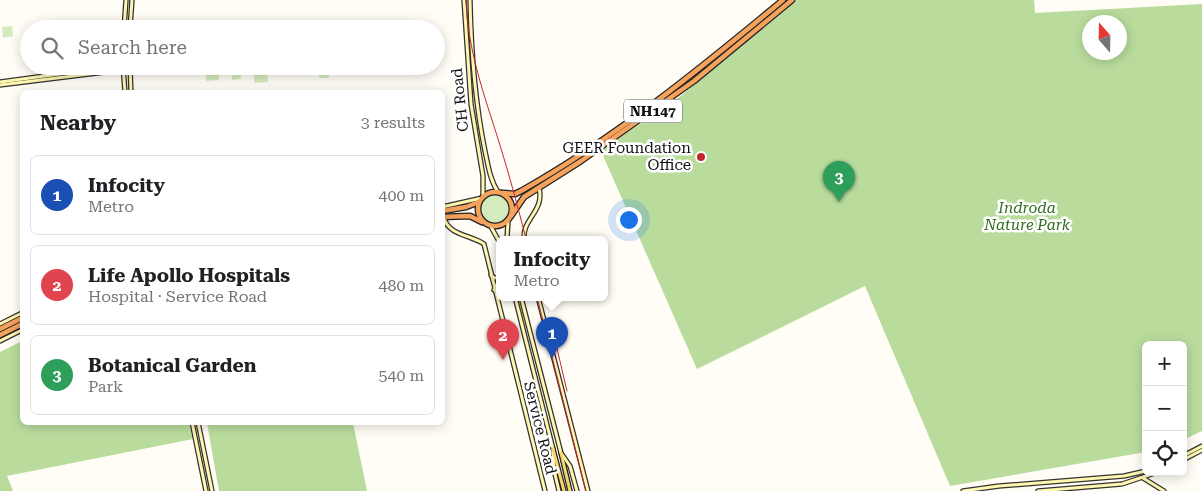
<!DOCTYPE html>
<html lang="en">
<head>
<meta charset="utf-8">
<style>
	body { margin:0; font-family:"Roboto Serif",serif; background:#f6f6f6; color:#202124 }
	.controls { position:absolute; right:15px; bottom:15px; display:grid; overflow:hidden; border-radius:8px; box-shadow:0 2px 12px #0003 }
	.controls button { width:45px; height:45px; display:grid; place-items:center; padding:0; border:0; border-bottom:1px solid #e0e0e0; background:#fff; color:#202124; font:25px sans-serif }
	.compass { position:absolute; left:1082px; top:15px; width:45px; height:45px; border-radius:50%; background:#fff; box-shadow:0 2px 12px #0003; rotate:340deg }
	.you { position:absolute; left:628px; top:219px; width:18px; height:18px; margin:-12px; border:4px solid #fff; border-radius:50%; background:#1a73e8; box-shadow:0 0 0 8px #1a73e833 }
	.badge { display:grid; place-items:center; width:32px; height:32px; border-radius:50%; background:#c4262e; color:#fff; font-size:16px; font-weight:700 }
	.pin { position:absolute; translate:-50% -41px; filter:drop-shadow(0 1px 2px #0008) }
	.pin::after { content:''; position:absolute; top:26px; width:18px; height:15px; background:inherit; clip-path:polygon(0 0,100% 0,50% 100%) }
	.popup { position:absolute; left:496px; top:236px; width:112px; height:65px; box-sizing:border-box; display:grid; place-content:center; border-radius:8px; background:#fff; filter:drop-shadow(0 1px 4px #0005); font-size:16px; white-space:nowrap; color:#757577 }
	.popup b { font-size:19px; color:#202124 }
	.popup::after { content:''; position:absolute; left:50%; top:100%; margin-left:-10px; border:10px solid transparent; border-top-color:#fff }
	.list { margin:0; padding:0; list-style:none }
	h2 { display:flex; justify-content:space-between; align-items:center; height:65px; margin:0; padding:0 20px; font-size:21px }
	h2 small { font-size:16px; font-weight:400; color:#757577 }
	.list li { display:grid; grid-template-columns:32px 1fr auto; gap:15px; align-items:center; box-sizing:border-box; height:80px; margin:0 10px 10px; padding:0 10px; border:1px solid #e0e0e0; border-radius:8px }
	.list b { display:block; font-size:19px; white-space:nowrap }
	.list p { margin:0; font-size:16px; white-space:nowrap; color:#757577 }
	.list em { font-size:16px; font-style:normal; color:#757577 }
	.icon { flex:none; width:28px; height:28px; fill:none; stroke:currentColor; stroke-width:2; stroke-linecap:round; stroke-linejoin:round }
	.map { position:relative; flex:none; width:1202px; height:491px; overflow:hidden }
	.search { position:absolute; background:#fff; box-shadow:0 2px 12px #0003; left:20px; top:20px; width:425px; height:55px; display:flex; align-items:center; gap:12px; box-sizing:border-box; padding:0 18px; border-radius:28px; color:#757577; font-size:19px }
	.panel { position:absolute; background:#fff; box-shadow:0 2px 12px #0003; left:20px; top:90px; width:425px; height:335px; border-radius:8px }
	.map>svg:first-child { display:block }
</style>
</head>
<body>
<div class="map">
<svg width="1202" height="491" viewBox="0 0 1202 491">
	<rect width="100%" height="100%" fill="#fffdf5"/>
	<g fill="#d5ebbd">
		<polygon points="12,26 13,36 3,38 2,27"/>
		<polygon points="205,66 219,66 219,80 206,81"/>
		<polygon points="231,66 240,66 241,79 232,80"/>
		<rect x="319" y="68" width="10" height="10"/>
		<polygon points="254,72 267,72 268,82 254,83"/>
		<circle cx="495" cy="208" r="15"/>
	</g>
	<g fill="#b9dc9c" fill-rule="evenodd">
		<path d="M 797,0 L 1034,0 L 1035,13 L 1202,4 L 1202,431 L 1183,440 L 1183,345 L 1146,345 L 1146,452 L 950,486 L 865,286 L 697,369 L 601,151 L 682,95 ZM 1090,22 L 1120,22 L 1120,52 L 1090,52 Z"/>
		<polygon points="22,341 22,422 189,423 193,439 7,476 13,491 0,491 0,352"/>
		<polygon points="207,423 353,423 367,491 219,491"/>
	</g>
	<g fill="none" stroke-linecap="round" stroke-linejoin="round">
		<g stroke="#333" stroke-width="5.5">
			<g id="secondary">
				<polyline points="464,0 471,104 483,176 483,196"/>
				<path d="M 470,0 C 471,50 475,102 485,151 C 488,165 490,180 498,192"/>
				<polyline points="124,29 126,0"/>
				<polyline points="130,29 132,0"/>
				<polyline points="123,66 125,92"/>
				<polyline points="130,66 131,92"/>
				<polyline points="0,82 119,66"/>
				<polyline points="0,85 130,69"/>
				<polyline points="442,207 482,198"/>
				<path d="M 444,217 C 447,235 471,235 484,244 L 545,491"/>
				<polyline points="490,225 500,243"/>
				<polyline points="507,239 508,221"/>
				<path d="M 524,239 C 522,219 545,211 539,188"/>
				<polyline points="491,275 494,278 500,277"/>
				<polyline points="494,290 500,279"/>
				<polyline points="515,297 553,449 554,470 559,491"/>
				<polyline points="521,297 561,453 570,466 577,491"/>
				<polyline points="538,297 588,491"/>
				<polyline points="0,324 22,313"/>
				<polyline points="0,341 22,330"/>
				<polyline points="192,422 206,491"/>
				<polyline points="198,422 212,491"/>
				<polyline points="1183,456 1202,446"/>
				<polyline points="1183,460 1202,450"/>
				<polyline points="1143,478 1164,491"/>
				<polyline points="963,491 999,486 1124,476 1146,471"/>
				<polyline points="1038,491 1122,484 1158,472"/>
			</g>
		</g>
		<g stroke="#222" stroke-width="5.5">
			<g id="primary">
				<polyline points="553,449 564,491"/>
				<polyline points="561,453 570,491"/>
			</g>
		</g>
		<g stroke="#222" stroke-width="7">
			<g id="highway">
				<circle cx="495" cy="209" r="17"/>
				<path d="M 503,193 L 515,194 L 521,191 C 615,138 700,69 783,0"/>
				<polyline points="442,211 466,207 479,202"/>
				<polyline points="511,216 524,197 581,161 694,81 792,0"/>
				<polyline points="442,217 470,216 482,222"/>
				<polyline points="0,329 22,318"/>
				<polyline points="0,335 22,324"/>
			</g>
		</g>
		<use href="#secondary" stroke="#fff6b0" stroke-width="3"/>
		<use href="#primary" stroke="#f9d66b" stroke-width="3"/>
		<use href="#highway" stroke="#f5a25d" stroke-width="4.5"/>
		<g stroke="#c4262e" stroke-width="1">
			<path d="M 466,0 C 468,52 484,94 499,142 C 509,174 518,207 526,239"/>
			<polyline points="537,297 586,491"/>
			<polyline points="551,323 567,391"/>
		</g>
	</g>
	<circle fill="#c4262e" stroke="#fff" stroke-width="2" cx="701" cy="157" r="5"/>
	<g text-anchor="middle" stroke-width="5" stroke-linejoin="round" paint-order="stroke">
		<rect fill="#fff" stroke="#585858" stroke-width="1" x="624" y="99.5" width="58" height="23" rx="4"/>
		<g font-size="14" font-weight="bold" fill="#111">
			<text x="653" y="116">NH147</text>
		</g>
		<g font-size="15" fill="#111" stroke="#fff">
			<text transform="translate(460 100) rotate(-96)" y="5">CH Road</text>
			<text transform="translate(540 428) rotate(76)" y="5">Service Road</text>
		</g>
		<g font-size="15" fill="#111" stroke="#fff" text-anchor="end">
			<text x="691" y="153">GEER Foundation<tspan x="691" dy="17">Office</tspan></text>
		</g>
		<g font-size="15" font-style="italic" fill="#2f6b1f" stroke="#fff">
			<text x="1027" y="213">Indroda<tspan x="1027" dy="17">Nature Park</tspan></text>
		</g>
	</g>
</svg>
<div class="controls">
<button>+</button>
<button>−</button>
<button><svg class="icon" aria-label="locate" viewBox="0 0 24 24"><circle cx="12" cy="12" r="6"/><path d="M12 2v4M12 18v4M2 12h4M18 12h4"/></svg></button>
</div>
<svg class="compass" viewBox="-18 -18 36 36"><path d="M0-13l5 13h-10z" fill="#e53935"/><path d="M0 13l5-13h-10z" fill="#757577"/></svg>
<div class="you"></div>
<div class="pin badge" style="left:552px;top:358px;background:#1a4fb4">1</div>
<div class="popup"><b>Infocity</b>Metro</div>
<div class="pin badge" style="left:503px;top:360px;background:#e0444e">2</div>
<div class="pin badge" style="left:839px;top:202px;background:#2e9e5b">3</div>
<div class="search"><svg class="icon" aria-label="search" viewBox="0 0 24 24"><circle cx="10" cy="10" r="6"/><path d="M15 15l6 6"/></svg>Search here</div>
<section class="panel">
<h2>Nearby<small>3 results</small></h2>
<ul class="list">
<li><span class="badge" style="background:#1a4fb4">1</span><div><b>Infocity</b><p>Metro</p></div><em>400 m</em></li>
<li><span class="badge" style="background:#e0444e">2</span><div><b>Life Apollo Hospitals</b><p>Hospital · Service Road</p></div><em>480 m</em></li>
<li><span class="badge" style="background:#2e9e5b">3</span><div><b>Botanical Garden</b><p>Park</p></div><em>540 m</em></li>
</ul>
</section>
</div>
</body>
</html>
